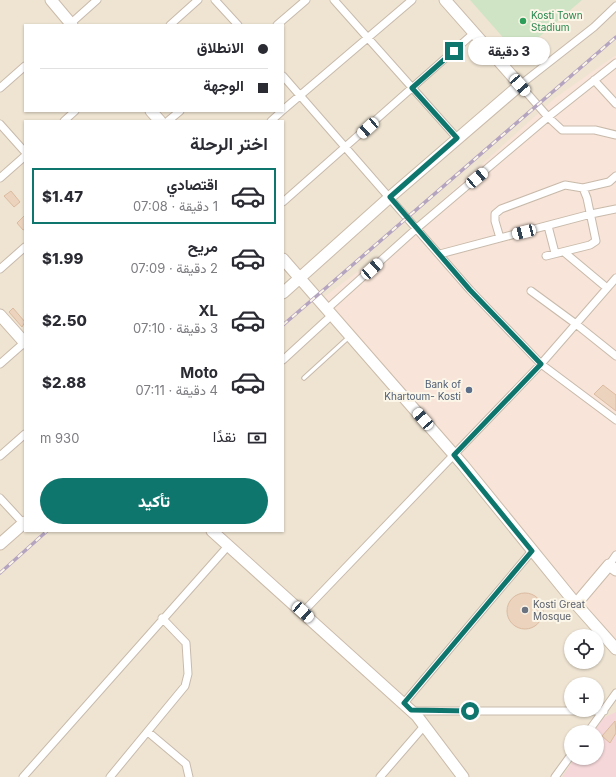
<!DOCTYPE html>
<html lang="ar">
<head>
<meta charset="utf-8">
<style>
	:root { --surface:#fff; --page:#f2f2f3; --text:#2b2b33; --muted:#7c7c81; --line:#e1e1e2; --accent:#0f766e }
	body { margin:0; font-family:Inter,Vazirmatn,sans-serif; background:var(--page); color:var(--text); direction:rtl; height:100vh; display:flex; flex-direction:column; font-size:15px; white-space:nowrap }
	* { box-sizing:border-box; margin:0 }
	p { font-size:13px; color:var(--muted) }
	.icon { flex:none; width:22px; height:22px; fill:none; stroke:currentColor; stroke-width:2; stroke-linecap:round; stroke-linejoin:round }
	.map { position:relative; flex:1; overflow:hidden; direction:ltr }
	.drawer { position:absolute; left:24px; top:120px; width:260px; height:412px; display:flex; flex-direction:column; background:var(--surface); border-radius:0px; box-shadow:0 1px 3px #0004; direction:rtl }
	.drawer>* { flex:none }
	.banner { position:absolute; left:24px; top:24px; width:260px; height:88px; border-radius:0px; box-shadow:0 1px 3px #0004; direction:rtl; display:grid; align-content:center; height:88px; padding:0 16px; background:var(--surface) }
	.controls { position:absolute; left:564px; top:629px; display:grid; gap:8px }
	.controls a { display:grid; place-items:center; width:40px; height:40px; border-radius:50%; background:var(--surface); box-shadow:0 1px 3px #0004; font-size:20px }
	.end { position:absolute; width:18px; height:18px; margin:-9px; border:5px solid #0f766e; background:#fff; box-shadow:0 0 0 2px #fff }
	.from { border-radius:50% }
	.bubble { position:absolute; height:28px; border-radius:14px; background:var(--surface); box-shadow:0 1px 3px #0004; font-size:13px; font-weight:800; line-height:28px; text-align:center; direction:rtl }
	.car { position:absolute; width:12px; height:24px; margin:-12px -6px; border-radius:5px; box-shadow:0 0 3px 1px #0007; background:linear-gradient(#fff 24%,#345 0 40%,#fff 0 76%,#345 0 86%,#fff 0) }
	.banner b { display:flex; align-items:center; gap:14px; height:38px; font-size:15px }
	.banner b+b { border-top:1px solid var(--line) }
	.banner i { width:10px; height:10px; background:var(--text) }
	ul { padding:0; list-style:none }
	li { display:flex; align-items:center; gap:12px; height:56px; margin:0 8px 6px; padding:0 8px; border:2px solid transparent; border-radius:0px }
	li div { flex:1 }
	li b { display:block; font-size:15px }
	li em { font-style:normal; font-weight:800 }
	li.current { border-color:var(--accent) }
	li>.icon { width:36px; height:36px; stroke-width:1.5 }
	h2 { padding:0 16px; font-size:18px; line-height:48px }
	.pay { display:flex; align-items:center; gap:10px; height:44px; padding:0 16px; font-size:15px }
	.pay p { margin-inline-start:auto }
	.cta { display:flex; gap:8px; margin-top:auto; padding:8px 16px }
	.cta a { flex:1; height:46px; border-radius:24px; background:var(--accent); color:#fff; font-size:16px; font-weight:800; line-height:46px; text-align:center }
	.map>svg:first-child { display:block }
</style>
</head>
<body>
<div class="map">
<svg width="616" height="777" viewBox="0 0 616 777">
	<rect width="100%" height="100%" fill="#f9f2e3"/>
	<!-- residential -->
	<path fill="#efe4d2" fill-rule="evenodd" d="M0 0H616V777H0ZM25 25H283V111H25ZM25 121H283V531H25ZM571 636H597V662H571ZM571 684H597V710H571ZM571 732H597V758H571Z"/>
	<!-- commercial -->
	<path fill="#f8e4d8" d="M616 55V644L451 443 324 297 392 246 555 98Z"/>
	<!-- medical -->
	<path fill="#f5d7d9" d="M616 712V777H562L575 758H597V732H593L603 718Z"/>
	<!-- green -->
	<path fill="#cfe4c4" d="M470 0H582L525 49 507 42Z"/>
	<!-- building -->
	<path fill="#ebd3be" stroke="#dbbba0" d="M11 191 20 202 14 207 4 196Z
		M25 215V229L23 230 17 223Z
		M13 308 25 322 22 327 9 312Z
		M603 385 616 395V411L594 394Z
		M507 611a18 18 0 1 1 36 0a18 18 0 1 1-36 0Z
		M615 721 616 733 610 743 602 736Z"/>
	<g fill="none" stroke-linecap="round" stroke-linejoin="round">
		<!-- lane casing -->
		<g stroke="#c8baab" stroke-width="5.5">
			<path id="lane" d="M304 378 349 337"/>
		</g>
		<!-- street casing -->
		<g stroke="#c8baab" stroke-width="9">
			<path id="street" d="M215 0 238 25
				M334 0 457 138
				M616 6 594 27 520 85 548 117 562 130H595L616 135
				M69 25 97 0
				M170 25 198 0
				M277 25 306 0
				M283 76 470 290 541 364 616 420
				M594 80 616 104
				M0 88 25 66
				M283 110 412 0
				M64 121 75 111
				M168 121 180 111
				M271 121 282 111
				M0 124 25 152
				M0 178 25 156
				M583 188 609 182 616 176
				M283 202 475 32
				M548 226 555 253
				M500 238 495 221V214L501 209 565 185 583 188 587 198 596 241 590 245 546 256
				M564 252 607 288
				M440 254 591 214 616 209
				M0 269 25 247
				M531 291 576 324 616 356
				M327 309 417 228 548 117 616 63
				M283 360 332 315
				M0 364 25 342
				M0 456 25 434
				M0 498 23 523
				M609 565 616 555
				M303 612 541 364 616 278
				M404 703 532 551
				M411 711H604
				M148 732 186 764 189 777
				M588 732 616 693
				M23 777 228 546
				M110 777 185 686 188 674 186 643 162 618
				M380 777 425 725
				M555 777 571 755"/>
		</g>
		<!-- secondary casing -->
		<g stroke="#cbbbaa" stroke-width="13">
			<path id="secondary" d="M51 0 72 25
				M151 111 160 121
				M283 259 463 465 576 604 616 649
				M283 293 390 197 520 85 445 0
				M0 315 25 343
				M212 531 417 716 463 777
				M0 544 25 522
				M576 604 609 565 616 570"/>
		</g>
		<!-- lane -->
		<use href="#lane" stroke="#fff" stroke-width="3.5"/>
		<!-- street -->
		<use href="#street" stroke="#fff" stroke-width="7"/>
		<!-- secondary -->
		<use href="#secondary" stroke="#fff" stroke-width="11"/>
		<!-- rail casing -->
		<g stroke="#b5a4c0" stroke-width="3.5">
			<path id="rail" d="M283 325 616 37
				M0 573 47 531"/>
		</g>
		<!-- rail -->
		<use href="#rail" stroke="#fcf6e8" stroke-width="2" stroke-dasharray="6" stroke-linecap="butt"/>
	</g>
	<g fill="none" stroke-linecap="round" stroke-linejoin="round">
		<!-- route -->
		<path stroke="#0f766e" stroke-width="5" d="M454 51 412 88 457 138 390 197 470 290 541 364 454 455 532 551 404 703 411 710 470 711"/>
	</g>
	<!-- markers -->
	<circle fill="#2e9e5b" stroke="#fcf6e8" stroke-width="1.5" cx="523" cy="21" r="4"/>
	<circle fill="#5c6f8a" stroke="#fcf6e8" stroke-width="1.5" cx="469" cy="390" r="4"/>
	<circle fill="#6b7280" stroke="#fcf6e8" stroke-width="1.5" cx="525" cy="610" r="4"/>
	<g text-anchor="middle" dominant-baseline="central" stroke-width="4" stroke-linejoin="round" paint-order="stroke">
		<!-- leisure labels -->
		<g font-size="10" fill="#27864d" stroke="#fcf6e8" text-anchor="start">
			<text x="531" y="15">Kosti Town<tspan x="531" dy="12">Stadium</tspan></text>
		</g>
		<!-- service labels -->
		<g font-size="10" fill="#4e5e75" stroke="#fcf6e8" text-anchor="end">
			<text x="461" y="384">Bank of<tspan x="461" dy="12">Khartoum- Kosti</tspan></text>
		</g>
		<!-- worship labels -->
		<g font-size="10" fill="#5b616d" stroke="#fcf6e8" text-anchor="start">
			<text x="533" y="604">Kosti Great<tspan x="533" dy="12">Mosque</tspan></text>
		</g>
	</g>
</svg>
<div class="controls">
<a><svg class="icon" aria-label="locate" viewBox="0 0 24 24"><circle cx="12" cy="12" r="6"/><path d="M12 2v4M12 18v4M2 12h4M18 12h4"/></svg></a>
<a>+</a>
<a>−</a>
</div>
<i class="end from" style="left:470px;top:711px"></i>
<i class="end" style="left:454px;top:51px"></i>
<div class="bubble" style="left:468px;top:37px;width:82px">3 دقيقة</div>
<i class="car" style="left:520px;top:85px;rotate:139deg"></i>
<i class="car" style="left:368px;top:128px;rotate:228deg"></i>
<i class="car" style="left:477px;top:178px;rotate:50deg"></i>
<i class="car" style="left:524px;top:232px;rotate:256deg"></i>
<i class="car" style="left:372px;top:269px;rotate:48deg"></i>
<i class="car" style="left:423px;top:419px;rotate:319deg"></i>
<i class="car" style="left:303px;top:612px;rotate:132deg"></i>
<div class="banner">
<b><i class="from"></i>الانطلاق</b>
<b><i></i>الوجهة</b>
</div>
<section class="drawer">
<h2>اختر الرحلة</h2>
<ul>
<li class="current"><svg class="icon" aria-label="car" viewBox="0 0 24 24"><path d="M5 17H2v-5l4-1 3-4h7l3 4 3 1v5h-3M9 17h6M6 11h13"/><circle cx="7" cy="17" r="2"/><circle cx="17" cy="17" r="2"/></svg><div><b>اقتصادي</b><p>1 دقيقة · 07:08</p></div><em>$1.47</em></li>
<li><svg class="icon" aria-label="car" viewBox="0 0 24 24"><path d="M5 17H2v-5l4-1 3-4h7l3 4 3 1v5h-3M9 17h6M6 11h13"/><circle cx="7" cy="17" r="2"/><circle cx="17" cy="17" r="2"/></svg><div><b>مريح</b><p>2 دقيقة · 07:09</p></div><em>$1.99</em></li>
<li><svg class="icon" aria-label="car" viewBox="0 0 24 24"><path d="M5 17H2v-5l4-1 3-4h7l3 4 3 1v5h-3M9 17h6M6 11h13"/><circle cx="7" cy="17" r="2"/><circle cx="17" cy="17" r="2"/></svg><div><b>XL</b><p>3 دقيقة · 07:10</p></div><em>$2.50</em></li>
<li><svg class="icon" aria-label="car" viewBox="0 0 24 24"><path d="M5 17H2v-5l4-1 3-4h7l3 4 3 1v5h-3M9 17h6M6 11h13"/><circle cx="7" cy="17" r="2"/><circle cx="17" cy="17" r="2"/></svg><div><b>Moto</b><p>4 دقيقة · 07:11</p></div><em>$2.88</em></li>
</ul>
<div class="pay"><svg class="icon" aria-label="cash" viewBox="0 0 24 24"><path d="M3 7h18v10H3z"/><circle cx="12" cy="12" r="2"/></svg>نقدًا<p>930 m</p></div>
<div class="cta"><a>تأكيد</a></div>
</section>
</div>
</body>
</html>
